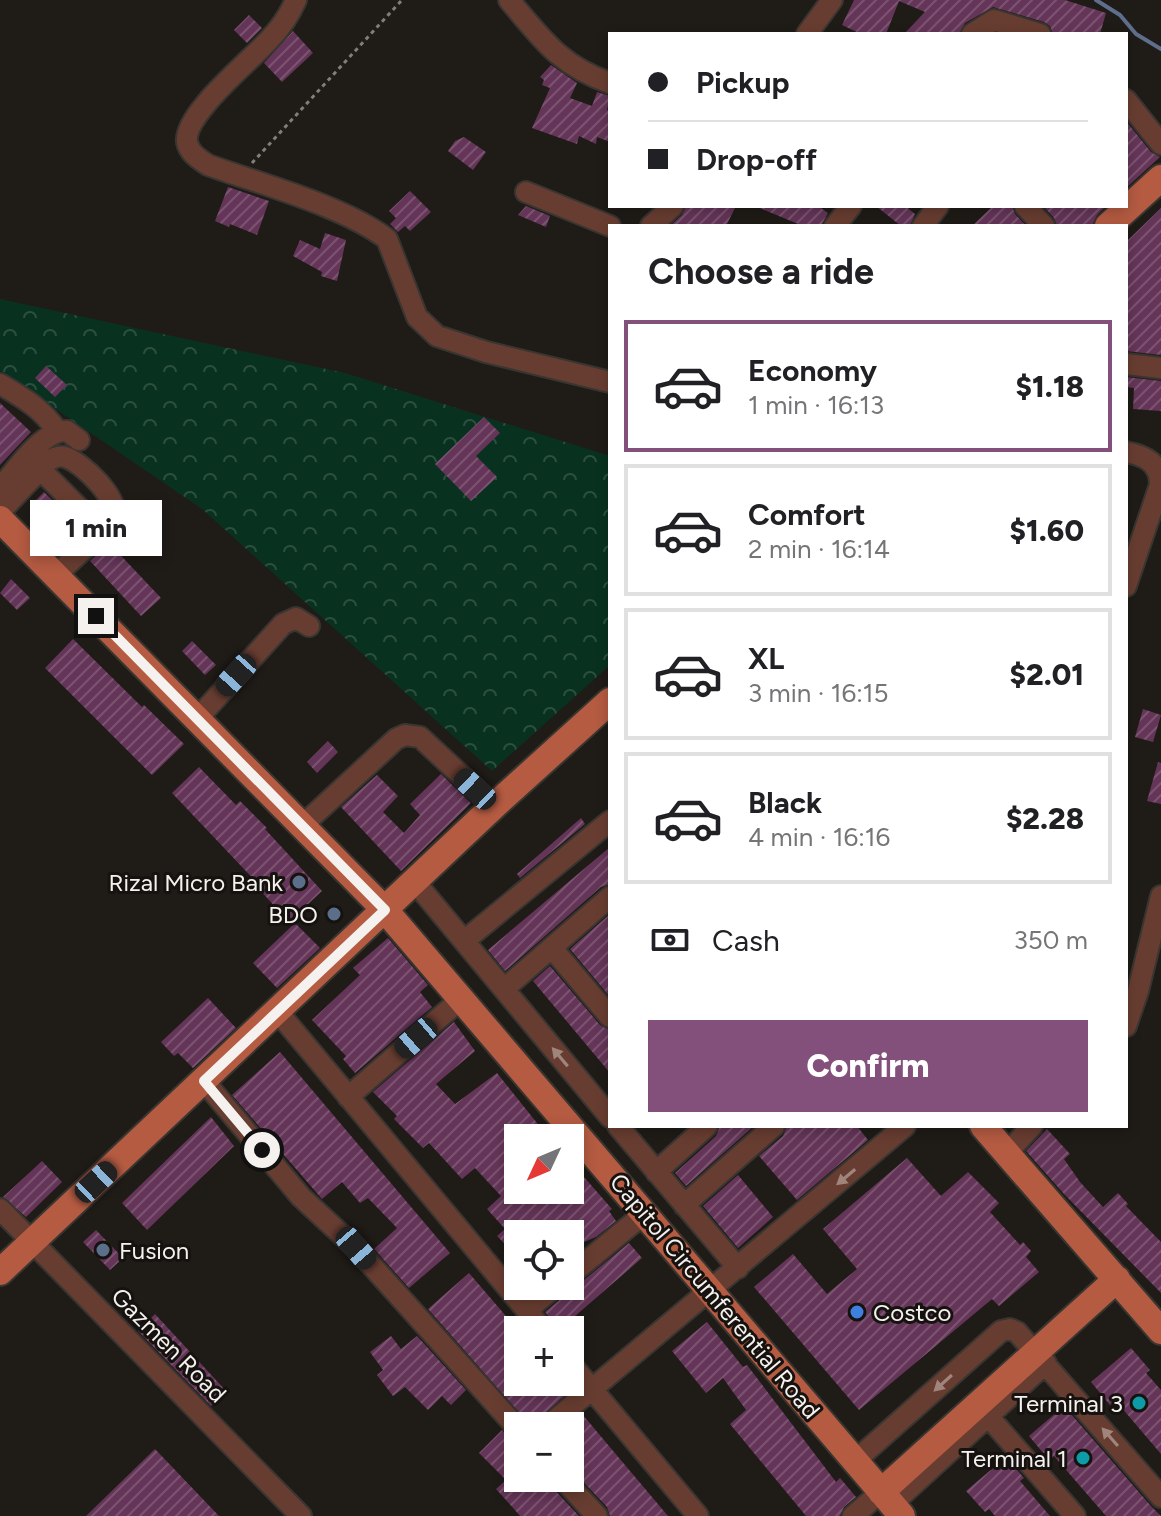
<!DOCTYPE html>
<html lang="en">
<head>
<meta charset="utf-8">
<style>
	:root { --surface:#fff; --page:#f2f2f2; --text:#202124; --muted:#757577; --line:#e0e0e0; --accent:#834f7b }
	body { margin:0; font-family:Figtree,sans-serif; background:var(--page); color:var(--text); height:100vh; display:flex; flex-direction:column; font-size:30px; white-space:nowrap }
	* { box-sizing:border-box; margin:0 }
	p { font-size:26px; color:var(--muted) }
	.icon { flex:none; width:44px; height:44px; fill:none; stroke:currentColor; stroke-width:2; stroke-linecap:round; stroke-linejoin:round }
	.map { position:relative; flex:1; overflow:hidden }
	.details { position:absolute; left:608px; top:224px; width:520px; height:904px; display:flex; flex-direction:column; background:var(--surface); border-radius:0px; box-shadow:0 4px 12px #0003 }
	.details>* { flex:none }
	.guide { position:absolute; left:608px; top:32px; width:520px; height:176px; border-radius:0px; box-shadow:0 4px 12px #0003; display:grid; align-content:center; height:176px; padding:0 40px; background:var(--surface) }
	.needle { width:52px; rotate:226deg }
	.controls { position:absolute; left:504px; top:1124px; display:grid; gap:16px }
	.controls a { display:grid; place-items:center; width:80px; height:80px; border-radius:0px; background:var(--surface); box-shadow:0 4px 12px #0003; font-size:40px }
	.end { position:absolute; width:36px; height:36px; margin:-18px; border:10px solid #f4f1ef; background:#111; box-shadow:0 0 0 4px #111 }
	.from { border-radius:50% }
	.bubble { position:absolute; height:56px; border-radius:0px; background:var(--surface); box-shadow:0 4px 12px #0003; font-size:26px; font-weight:800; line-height:56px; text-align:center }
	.car { position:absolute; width:24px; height:48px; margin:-24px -12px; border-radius:10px; box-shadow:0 0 6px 2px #0007; background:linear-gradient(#222 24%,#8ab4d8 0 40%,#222 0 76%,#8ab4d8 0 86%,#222 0) }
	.guide b { display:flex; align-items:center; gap:28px; height:76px; font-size:30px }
	.guide b+b { border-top:2px solid var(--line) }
	.guide i { width:20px; height:20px; background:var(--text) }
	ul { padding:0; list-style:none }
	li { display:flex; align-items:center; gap:24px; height:132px; margin:0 16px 12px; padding:0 24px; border:4px solid var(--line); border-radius:0px }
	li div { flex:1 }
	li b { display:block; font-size:30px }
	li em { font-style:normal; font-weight:800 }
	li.current { border-color:var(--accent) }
	li>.icon { width:72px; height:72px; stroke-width:1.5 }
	h2 { padding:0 40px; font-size:36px; line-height:96px }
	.pay { display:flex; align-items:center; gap:20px; height:88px; padding:0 40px; font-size:30px }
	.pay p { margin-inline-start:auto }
	.primary-button { display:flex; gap:16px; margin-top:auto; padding:16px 40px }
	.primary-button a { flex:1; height:92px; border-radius:0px; background:var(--accent); color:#fff; font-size:32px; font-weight:800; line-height:92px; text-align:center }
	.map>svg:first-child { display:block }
</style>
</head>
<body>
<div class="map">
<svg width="1161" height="1516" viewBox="0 0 1161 1516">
	<defs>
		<pattern id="forest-crowns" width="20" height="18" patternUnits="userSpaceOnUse" patternTransform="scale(2)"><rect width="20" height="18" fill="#09311f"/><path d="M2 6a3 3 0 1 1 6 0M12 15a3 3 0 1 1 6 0" fill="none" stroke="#2d4f40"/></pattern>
		<pattern id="building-hatch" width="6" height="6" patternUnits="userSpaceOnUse" patternTransform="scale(2)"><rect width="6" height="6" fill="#643558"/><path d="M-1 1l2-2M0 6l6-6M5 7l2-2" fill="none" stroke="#7b5370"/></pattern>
	</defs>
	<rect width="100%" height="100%" fill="#1f1b17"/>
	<!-- forest -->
	<path fill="url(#forest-crowns)" d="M0 299 345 373 610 456V665L492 771 202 509 0 371Z"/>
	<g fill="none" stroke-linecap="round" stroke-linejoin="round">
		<!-- stream -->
		<path stroke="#5e6e8c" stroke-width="4" d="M1096 0 1120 15 1136 34 1161 49"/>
	</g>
	<!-- building -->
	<path fill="url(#building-hatch)" d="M854 0H1065L1106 13 1100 34H1053L1050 26 1044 22 993 7 965 23 959 34H904L925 12 899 1 886 34H861L842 25Z
		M249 15 262 28 247 43 234 30Z
		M293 31 313 53 282 82 264 63Z
		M551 65 577 83 570 98 592 106 597 92 610 96 607 110 610 111V142L597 137 596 144 579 136 577 144 532 128 550 88 542 85 544 80 540 77Z
		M1126 121 1151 152 1160 157 1126 188Z
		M464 137 486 152 473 170 448 151 455 141Z
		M228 187 269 201 257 235 230 224 229 227 215 221Z
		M410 191 431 212 410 231 405 226 398 232 390 224 396 218 389 211Z
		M526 206 550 216 546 227 518 215Z
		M686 206H736L726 226H670L682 215Z
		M755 206H818L828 213 821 226H803Z
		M876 206H905L915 214 910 226H901Z
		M993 206H1012L1015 214 1026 226H972Z
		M1043 206H1106L1097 215 1092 226H1057L1054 218Z
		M1161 208V355L1126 351V242Z
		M325 233 346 240 337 281 321 276 322 272 293 256 300 240 320 249Z
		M46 366 67 385 55 397 35 378Z
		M1126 377 1161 381V411L1133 409 1134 388 1126 387Z
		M0 403 31 432 0 465Z
		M484 417 500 433 476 456 497 477 471 501 435 464Z
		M44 492 74 522 61 535 31 505Z
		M109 543 161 598 141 616 90 561Z
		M11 579 30 598 17 610 0 593Z
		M73 639 142 707 144 705 184 744 152 775 45 668Z
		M192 641 216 665 205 675 182 651Z
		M1143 709 1161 715 1153 742 1135 737Z
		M328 741 338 752 317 773 307 762Z
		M1158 762 1161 763V804L1147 801Z
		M199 767 236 805 240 801 267 828 265 829 322 891 289 922 258 888 260 886 172 793Z
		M441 774 471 803 401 871 341 807 377 775 398 796 383 812 404 833 420 815 410 804Z
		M581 818 585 824 520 878 517 874Z
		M610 847V884L601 887 505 971 488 950Z
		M610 914V997L570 949Z
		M295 923 320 948 277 988 253 963Z
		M388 938 428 985 420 992 432 1007 355 1073 343 1059 346 1056 312 1020 360 975 353 968Z
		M550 966 600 1025 610 1030V1073L533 981Z
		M208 998 236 1028 193 1068 178 1053 174 1056 161 1042Z
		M454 1022 475 1051 436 1084 455 1104 497 1073 549 1138H518V1190H570V1161L612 1209 609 1211 616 1221 596 1237 584 1242 580 1236 575 1240 570 1234H518V1258L497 1236 505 1229 487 1209 501 1196 475 1168 462 1179 429 1143 423 1148 394 1119 397 1116 373 1092Z
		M280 1052 450 1253 409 1288 374 1249 397 1228 368 1198 360 1203 342 1182 322 1199 232 1095Z
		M211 1117 234 1146 147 1230 122 1203Z
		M720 1126H754L686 1186 675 1173 716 1136Z
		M787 1126H857L868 1140 797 1200 759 1156 783 1136Z
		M1047 1129 1070 1154 1064 1159 1080 1182 1103 1207 1118 1193 1128 1204 1126 1206 1161 1242V1293L1064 1194 1026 1151Z
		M907 1158 941 1196 968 1172 999 1203 990 1212 1020 1245 1023 1242 1031 1251 1026 1257 1039 1272 999 1306 992 1299 859 1410 754 1287 793 1254 827 1294 857 1269 823 1229Z
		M42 1161 62 1182 26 1217 3 1197Z
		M738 1175 773 1217 738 1248 703 1206Z
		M96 1230 123 1258 110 1270 83 1242Z
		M629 1243 642 1258 559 1330 545 1312Z
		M469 1273 518 1330V1382H565L572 1389 531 1426 428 1309Z
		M155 1314 227 1392 211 1406 138 1331Z
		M707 1322 743 1367 747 1365 836 1482 840 1478 856 1497 844 1507 840 1516H806L730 1424 746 1410 723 1378 706 1393 672 1351Z
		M391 1336 401 1349 417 1336 466 1390 451 1405 442 1396 428 1410 405 1387 393 1396 377 1375 383 1370 370 1352Z
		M1131 1348 1150 1370 1146 1373 1161 1390V1454L1115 1400 1110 1405 1091 1382Z
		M1064 1406 1151 1506 1161 1516H1106L1054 1456 1049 1460 1029 1436Z
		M583 1415 614 1452 668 1516H610L607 1507 570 1468V1427Z
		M502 1430 509 1438 518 1442V1478H549L552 1487 579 1516H520L514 1509 496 1489 506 1480 479 1453Z
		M155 1449 219 1516H86Z
		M1006 1457 1024 1478 1020 1481 1050 1516H995L989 1509 985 1512 966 1491Z"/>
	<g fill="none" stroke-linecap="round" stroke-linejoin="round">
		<!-- minor casing -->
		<g stroke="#393531" stroke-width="24">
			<path id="minor" d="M296 0C289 16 280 29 268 41 250 61 183 115 187 142 189 153 199 159 208 165 260 184 344 206 387 239L417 317 437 336 486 352 610 382
				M509 0C542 39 560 66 610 83
				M807 34 832 0
				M972 34 994 20 1040 34
				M1126 100 1161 144
				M526 192 610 226
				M1025 206 1044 226
				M651 226 673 206
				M835 226 851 206
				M923 226 938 206
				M1126 364 1161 368
				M0 384C22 397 43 409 57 431
				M1126 452C1146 456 1160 463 1160 485L1126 586
				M40 469 101 530
				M0 489C14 472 43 429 67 431L79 440
				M0 512 48 461C53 458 59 455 65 457 82 462 121 500 113 517 108 529 67 564 55 576
				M198 718 283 624 296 618 309 626
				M304 824 396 739 405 735 420 737 494 806
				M415 882 610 1117
				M464 941 610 821
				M552 948 610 1017
				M504 989 610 897
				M278 1012 543 1330
				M1126 1026 1138 991 1161 896
				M204 1081 301 1197 356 1248 518 1429
				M348 1097 461 999
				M618 1126 738 1268
				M1007 1153 1032 1126
				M656 1172 707 1126
				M684 1205 774 1126
				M0 1209 301 1516
				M570 1275 644 1214
				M527 1310 556 1286
				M570 1363 698 1516
				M981 1408 1075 1516
				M548 1426 905 1126
				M855 1461 1001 1331 1010 1329 1017 1332 1161 1497
				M562 1478 597 1516
				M892 1504 1046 1363
				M853 1516 881 1492"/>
		</g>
		<!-- major casing -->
		<g stroke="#393531" stroke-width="30">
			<path id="major" d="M1108 226 1161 178
				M0 519 385 910 902 1516
				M983 1126 1161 1331
				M0 1272 494 806 610 701
				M881 1492 1117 1279"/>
		</g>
		<!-- path -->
		<path stroke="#817e7b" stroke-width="3" stroke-dasharray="4 4" stroke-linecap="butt" d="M252 163 402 0"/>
		<!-- minor -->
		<use href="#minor" stroke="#683d31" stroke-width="20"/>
		<!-- major -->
		<use href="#major" stroke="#b45b42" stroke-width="26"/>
	</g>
	<!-- one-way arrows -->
	<defs><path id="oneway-solid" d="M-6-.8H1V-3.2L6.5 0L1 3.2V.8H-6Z" transform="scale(2)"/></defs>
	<g fill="#a0857d">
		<use href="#oneway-solid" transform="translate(560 1057) rotate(-130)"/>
		<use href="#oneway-solid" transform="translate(846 1177) rotate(140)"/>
		<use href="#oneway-solid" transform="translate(943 1383) rotate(138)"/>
		<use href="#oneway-solid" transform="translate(1110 1437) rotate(-131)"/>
	</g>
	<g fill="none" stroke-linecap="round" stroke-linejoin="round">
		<!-- route -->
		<path stroke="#f4f1ef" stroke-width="10" d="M96 616 385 910 204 1081 262 1150"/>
	</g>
	<!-- markers -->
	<g fill="#5c6f8a" stroke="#16120f" stroke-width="3">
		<circle cx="299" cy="882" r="8"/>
		<circle cx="334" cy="914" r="8"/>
		<circle cx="103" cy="1250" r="8"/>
	</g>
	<circle fill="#3f7fe0" stroke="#16120f" stroke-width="3" cx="857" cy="1312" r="8"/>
	<g fill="#0f9aa8" stroke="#16120f" stroke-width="3">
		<circle cx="1139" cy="1403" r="8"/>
		<circle cx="1083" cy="1458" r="8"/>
	</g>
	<g text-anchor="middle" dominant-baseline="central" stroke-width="6" stroke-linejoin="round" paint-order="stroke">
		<!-- poi labels -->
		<g font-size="24" fill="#f4f1ef" stroke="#16120f" text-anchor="end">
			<text x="283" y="882">Rizal Micro Bank</text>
			<text x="318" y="914">BDO</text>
			<text x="119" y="1250" text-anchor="start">Fusion</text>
			<text x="873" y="1312" text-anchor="start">Costco</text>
			<text x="1123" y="1403">Terminal 3</text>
			<text x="1067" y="1458">Terminal 1</text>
		</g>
		<!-- street labels -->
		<g font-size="24" fill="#f4f1ef" stroke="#16120f">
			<text transform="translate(715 1296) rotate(50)">Capitol Circumferential Road</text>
			<text transform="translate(169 1345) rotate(45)">Gazmen Road</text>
		</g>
	</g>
</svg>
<div class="controls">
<a><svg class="needle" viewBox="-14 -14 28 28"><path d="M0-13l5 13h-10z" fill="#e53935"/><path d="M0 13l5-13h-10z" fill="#757577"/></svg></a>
<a><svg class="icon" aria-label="locate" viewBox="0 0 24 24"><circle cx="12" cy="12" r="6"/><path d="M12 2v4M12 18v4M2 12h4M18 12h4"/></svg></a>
<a>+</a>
<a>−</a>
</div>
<i class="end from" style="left:262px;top:1150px"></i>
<i class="end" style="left:96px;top:616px"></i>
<div class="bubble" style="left:30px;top:500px;width:132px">1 min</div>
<i class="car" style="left:236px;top:675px;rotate:222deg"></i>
<i class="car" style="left:475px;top:789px;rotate:313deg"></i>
<i class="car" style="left:416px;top:1038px;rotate:229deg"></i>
<i class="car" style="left:96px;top:1182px;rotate:47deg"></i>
<i class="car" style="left:356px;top:1248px;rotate:139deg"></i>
<div class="guide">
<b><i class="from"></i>Pickup</b>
<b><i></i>Drop-off</b>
</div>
<section class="details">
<h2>Choose a ride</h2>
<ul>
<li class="current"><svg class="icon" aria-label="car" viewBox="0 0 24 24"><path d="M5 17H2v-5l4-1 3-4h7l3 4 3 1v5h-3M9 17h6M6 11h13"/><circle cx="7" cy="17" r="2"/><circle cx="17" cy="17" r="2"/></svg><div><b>Economy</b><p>1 min · 16:13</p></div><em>$1.18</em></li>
<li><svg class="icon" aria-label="car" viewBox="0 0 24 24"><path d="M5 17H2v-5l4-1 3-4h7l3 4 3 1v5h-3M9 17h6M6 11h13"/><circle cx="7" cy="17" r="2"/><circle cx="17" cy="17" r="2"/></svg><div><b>Comfort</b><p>2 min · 16:14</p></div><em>$1.60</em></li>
<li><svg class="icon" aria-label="car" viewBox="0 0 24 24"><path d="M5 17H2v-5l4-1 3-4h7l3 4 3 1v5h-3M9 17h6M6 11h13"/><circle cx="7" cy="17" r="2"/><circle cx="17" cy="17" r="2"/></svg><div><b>XL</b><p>3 min · 16:15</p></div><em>$2.01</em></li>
<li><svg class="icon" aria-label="car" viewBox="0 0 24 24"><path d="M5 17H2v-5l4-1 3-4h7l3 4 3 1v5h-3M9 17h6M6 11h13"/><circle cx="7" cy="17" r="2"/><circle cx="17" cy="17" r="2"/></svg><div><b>Black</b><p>4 min · 16:16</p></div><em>$2.28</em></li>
</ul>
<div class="pay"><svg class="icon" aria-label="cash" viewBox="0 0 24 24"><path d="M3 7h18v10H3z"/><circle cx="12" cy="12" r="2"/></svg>Cash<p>350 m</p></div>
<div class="primary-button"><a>Confirm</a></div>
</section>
</div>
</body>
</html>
